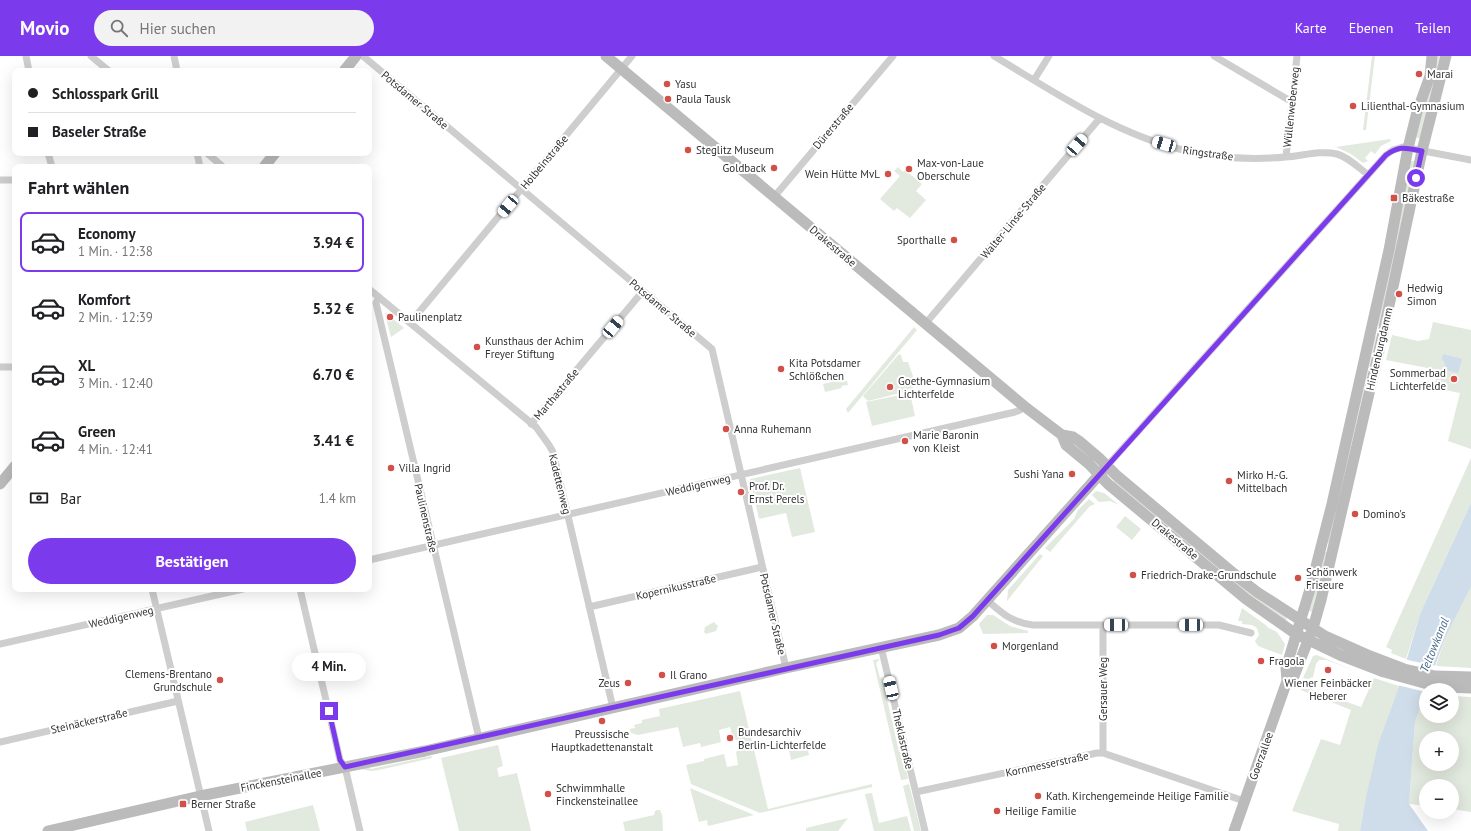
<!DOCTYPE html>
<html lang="de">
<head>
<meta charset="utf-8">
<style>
	:root { --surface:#fff; --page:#f2f2f2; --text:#202124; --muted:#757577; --line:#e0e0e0; --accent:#7c3aed }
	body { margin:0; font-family:"PT Sans",sans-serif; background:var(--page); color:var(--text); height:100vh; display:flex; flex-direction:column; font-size:15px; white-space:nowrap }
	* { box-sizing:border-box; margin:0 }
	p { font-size:13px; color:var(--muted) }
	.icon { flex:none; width:22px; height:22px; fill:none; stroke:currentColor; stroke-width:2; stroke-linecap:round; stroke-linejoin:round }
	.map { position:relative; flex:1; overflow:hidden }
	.panel { position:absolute; left:12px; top:108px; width:360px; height:428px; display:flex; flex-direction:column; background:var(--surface); border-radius:8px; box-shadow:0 4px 16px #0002 }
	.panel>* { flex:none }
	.guide { position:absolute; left:12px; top:12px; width:360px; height:88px; border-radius:8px; box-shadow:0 4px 16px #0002; display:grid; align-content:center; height:88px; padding:0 16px; background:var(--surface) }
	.tools { position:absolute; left:1419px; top:627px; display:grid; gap:8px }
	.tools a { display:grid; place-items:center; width:40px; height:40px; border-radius:50%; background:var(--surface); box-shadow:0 4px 16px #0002; font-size:20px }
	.end { position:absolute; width:18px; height:18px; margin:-9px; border:5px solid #7c3aed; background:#fff; box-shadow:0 0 0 2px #fff }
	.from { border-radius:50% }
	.bubble { position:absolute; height:28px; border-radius:14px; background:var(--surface); box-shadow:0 4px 16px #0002; font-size:13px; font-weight:700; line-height:28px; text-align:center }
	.car { position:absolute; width:12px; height:24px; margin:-12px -6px; border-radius:5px; box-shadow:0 0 3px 1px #0007; background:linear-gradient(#fff 24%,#345 0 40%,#fff 0 76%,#345 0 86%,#fff 0) }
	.guide b { display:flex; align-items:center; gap:14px; height:38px; font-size:15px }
	.guide b+b { border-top:1px solid var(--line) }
	.guide i { width:10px; height:10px; background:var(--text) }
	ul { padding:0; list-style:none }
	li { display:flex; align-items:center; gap:12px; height:60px; margin:0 8px 6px; padding:0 8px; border:2px solid transparent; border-radius:8px }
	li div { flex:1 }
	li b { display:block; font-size:15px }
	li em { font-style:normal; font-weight:700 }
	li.on { border-color:var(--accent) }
	li>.icon { width:36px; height:36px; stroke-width:1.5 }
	h2 { padding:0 16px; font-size:18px; line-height:48px }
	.pay { display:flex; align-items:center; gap:10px; height:44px; padding:0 16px; font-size:15px }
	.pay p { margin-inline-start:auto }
	.cta { display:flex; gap:8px; margin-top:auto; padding:8px 16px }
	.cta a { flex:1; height:46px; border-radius:24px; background:var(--accent); color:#fff; font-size:16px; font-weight:700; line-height:46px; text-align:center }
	header { display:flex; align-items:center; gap:24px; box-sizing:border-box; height:56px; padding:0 20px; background:var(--accent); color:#fff }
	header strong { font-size:19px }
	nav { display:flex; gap:22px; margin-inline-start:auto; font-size:14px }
	.search { width:280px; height:36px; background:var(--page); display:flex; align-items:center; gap:10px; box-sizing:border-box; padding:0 14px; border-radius:22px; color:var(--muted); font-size:15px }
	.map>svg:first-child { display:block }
</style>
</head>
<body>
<header>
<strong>Movio</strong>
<div class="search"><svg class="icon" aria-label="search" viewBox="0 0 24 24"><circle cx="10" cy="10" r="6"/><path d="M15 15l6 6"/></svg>Hier suchen</div>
<nav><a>Karte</a><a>Ebenen</a><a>Teilen</a></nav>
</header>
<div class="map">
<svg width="1471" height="775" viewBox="0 0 1471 775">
	<rect width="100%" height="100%" fill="#fff"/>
	<!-- green -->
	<path fill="#e2e9de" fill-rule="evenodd" d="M1372 0H1375L1366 74H1363Z
		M1436 0H1441L1420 82H1415Z
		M1390 83 1391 85 1381 90 1375 98 1371 95 1365 102 1368 105 1363 107 1351 98 1336 91Z
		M1410 105H1414L1380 270 1377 269Z
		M898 111 903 116 905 114 922 128 916 135 926 144 910 162 897 152 894 155 880 143 900 120 894 115Z
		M386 257 404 272 391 281 385 258Z
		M1433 266 1471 274V393L1448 385 1460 337 1434 332 1438 314 1386 304 1392 279 1418 285 1429 283Z
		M914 271 917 274 848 357 846 353Z
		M1374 280 1376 281 1329 487 1327 486Z
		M899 298 901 299 903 306H908L914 323 918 326C916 334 908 331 904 336L868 345 863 340Z
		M840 324 841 326 847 325 848 329 841 330 842 332 825 336 823 328Z
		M910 337 915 360 872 370 866 346Z
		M1471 402V447L1420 558 1406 603 1391 597 1392 594 1386 591Z
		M800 412 815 476 792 481 786 457 759 463 750 423Z
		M1115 424 1287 562 1285 566 1260 549 1113 426Z
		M1096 435 1104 437 1119 449 1110 445 1099 446 1092 439Z
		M1089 443 1095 448 1090 450 1050 496 1045 492 1074 463 1078 454Z
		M1125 460 1141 473 1132 484 1116 471Z
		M1324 496H1328L1313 557 1308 554Z
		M1040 498 1043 500 1007 545 1008 534Z
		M1471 531V612L1436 610 1445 582Z
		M1242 552 1267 570V571L1277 576 1285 588 1282 599 1258 590 1255 585 1259 579 1257 572 1252 569 1242 568V565H1238Z
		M987 559H993L1010 570 1028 575V577L983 578 979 568Z
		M714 566 718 570 716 575 706 578 704 576 705 571Z
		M1317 599 1360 617 1327 604H1319L1316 608 1313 621 1308 623 1303 622 1313 600Z
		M880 603 876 607 880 622 882 621 899 696H902L908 723 901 724 873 604Z
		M1374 622 1399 630C1382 677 1368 725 1360 775H1338L1339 768 1292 755 1321 683 1340 689 1351 654 1301 634 1302 630 1361 651Z
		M740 635 768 753 872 728V731L760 757 691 728 686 709 704 705V703L724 698 727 711 738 709 736 696 740 693V688L738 684 733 683 730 671 719 674 721 686 701 691 700 687 683 691 678 671 638 679 631 677 630 673 635 672 634 669 642 667V664L660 660 659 653Z
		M1425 636 1426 637V660H1452V640L1471 641V756L1452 753V730H1426V750L1409 748 1415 666ZM1426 682H1452V708H1426Z
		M498 689 503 710 497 712 499 721 517 717 531 775H459L441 702Z
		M807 690 809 699 791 704 789 694Z
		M431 700 432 702 379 714 371 715 361 713 367 711 371 713Z
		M909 728 921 775H914L903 730Z
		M690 732 754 759 708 770 707 764 699 766Z
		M872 737 879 767 907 760 911 775H874L865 738Z
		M313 749 320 775H247L245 766Z
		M657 754H660C664 761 662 768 663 775H625L623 766 654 759 655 755Z
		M848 762 838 775H806V772Z"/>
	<!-- water -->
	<path fill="#cfdce9" d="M1443 298 1462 303 1458 317 1447 314 1448 311H1446L1444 305 1442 304Z
		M1471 447V531L1445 582 1415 666 1409 748 1428 775H1360L1366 741 1378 689 1399 630 1420 558Z"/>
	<!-- pier -->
	<path fill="#fff" d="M1404 603 1421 607 1438 610 1428 634H1426V636L1397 629Z"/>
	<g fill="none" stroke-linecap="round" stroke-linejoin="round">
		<!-- street -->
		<path stroke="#cecece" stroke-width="7" d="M26 0 29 15
			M91 0 109 15
			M174 0 177 15
			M363 0 712 293 786 612
			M994 0C1054 36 1114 77 1183 94 1216 102 1252 104 1286 101 1302 100 1320 94 1337 98 1348 101 1358 111 1367 118
			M1214 0 1287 43 1292 44
			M1034 24 1049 0
			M48 97 52 111
			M197 97 200 111
			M207 97 223 111
			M1286 101 1297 0
			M0 124H15
			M774 141 893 0
			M369 233 536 371 549 389 553 396 613 652
			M379 241 376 247 385 285 479 682
			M410 267 632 0
			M926 267 1100 62
			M0 311H15
			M531 368 643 235
			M1107 410 1386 99 1393 94 1403 91 1471 104
			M369 504 1015 356 1020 354 1024 350
			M152 533 209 775
			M300 533 340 704 345 711 360 775
			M987 544C1003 558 1011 566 1033 569H1219L1251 577
			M589 551 762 511
			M0 588 243 533
			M881 591 925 775
			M0 686 178 645
			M1103 697V569
			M916 736 1097 697H1103L1244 745"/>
		<!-- secondary -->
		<path stroke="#bbb" stroke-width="11" d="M606 0 1024 350 1062 379 1073 381 1079 385 1099 402 1116 419 1239 522 1257 536 1325 580 1370 600 1404 613 1435 620 1471 621
			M344 15 356 0
			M264 111 275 97
			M1062 379 1066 389 1089 408 1108 428 1246 543 1296 578 1340 599 1384 616 1424 627 1446 631 1471 632
			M0 428 15 410
			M1287 625 1294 620 1296 615 1313 572 1321 544 1384 273 1422 95 1446 0
			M48 775 200 740 425 695 786 612 939 579 959 572 973 560 1107 410
			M1234 775 1287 625 1286 612 1311 530 1332 448 1389 194 1408 92 1417 56 1430 20 1432 0"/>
	</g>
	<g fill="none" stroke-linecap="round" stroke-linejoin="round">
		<!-- route -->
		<path stroke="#7c3aed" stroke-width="5" d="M329 655 340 704 345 711 939 579 959 572 973 560 1386 99C1400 89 1406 92 1422 95L1416 122"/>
	</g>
	<!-- markers -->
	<g fill="#d15149" stroke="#fff" stroke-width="1.5">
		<circle cx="1419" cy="18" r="4"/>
		<circle cx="667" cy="28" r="4"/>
		<circle cx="668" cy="43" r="4"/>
		<circle cx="1353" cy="50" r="4"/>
		<circle cx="688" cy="94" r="4"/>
		<circle cx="774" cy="112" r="4"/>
		<circle cx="909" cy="113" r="4"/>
		<circle cx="888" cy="118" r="4"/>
		<rect x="1390" y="138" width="8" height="8" rx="2"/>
		<circle cx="954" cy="184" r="4"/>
		<circle cx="1399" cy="238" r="4"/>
		<circle cx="390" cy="261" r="4"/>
		<circle cx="477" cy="291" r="4"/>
		<circle cx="781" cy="313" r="4"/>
		<circle cx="1454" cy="323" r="4"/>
		<circle cx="890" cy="331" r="4"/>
		<circle cx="726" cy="373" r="4"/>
		<circle cx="905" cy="385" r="4"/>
		<circle cx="391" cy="412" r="4"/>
		<circle cx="1072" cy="418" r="4"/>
		<circle cx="1229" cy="425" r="4"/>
		<circle cx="741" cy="436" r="4"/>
		<circle cx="1355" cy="458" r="4"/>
		<circle cx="1133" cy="519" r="4"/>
		<circle cx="1298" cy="522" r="4"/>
		<circle cx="994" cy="590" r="4"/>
		<circle cx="1261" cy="605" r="4"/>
		<circle cx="1328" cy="614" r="4"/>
		<circle cx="662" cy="619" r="4"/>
		<circle cx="220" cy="624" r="4"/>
		<circle cx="628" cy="627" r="4"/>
		<circle cx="602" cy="665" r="4"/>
		<circle cx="730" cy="682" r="4"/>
		<circle cx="548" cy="738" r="4"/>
		<circle cx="1038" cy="740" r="4"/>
		<rect x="179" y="744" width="8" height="8" rx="2"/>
		<circle cx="997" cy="755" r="4"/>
	</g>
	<g text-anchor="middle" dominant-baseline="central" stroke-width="4" stroke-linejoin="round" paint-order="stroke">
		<!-- poi labels -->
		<g font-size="11" fill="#313131" stroke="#fff" text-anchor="start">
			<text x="1427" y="18">Marai</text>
			<text x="675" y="28">Yasu</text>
			<text x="676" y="43">Paula Tausk</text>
			<text x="1361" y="50">Lilienthal-Gymnasium</text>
			<text x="696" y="94">Steglitz Museum</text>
			<text x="917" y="107">Max-von-Laue<tspan x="917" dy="13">Oberschule</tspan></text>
			<text x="766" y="112" text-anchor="end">Goldback</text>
			<text x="880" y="118" text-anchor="end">Wein Hütte MvL</text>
			<text x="1402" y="142">Bäkestraße</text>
			<text x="946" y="184" text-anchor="end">Sporthalle</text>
			<text x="1407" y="232">Hedwig<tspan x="1407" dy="13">Simon</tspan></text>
			<text x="398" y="261">Paulinenplatz</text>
			<text x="485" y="285">Kunsthaus der Achim<tspan x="485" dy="13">Freyer Stiftung</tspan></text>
			<text x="789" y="307">Kita Potsdamer<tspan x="789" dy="13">Schlößchen</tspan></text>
			<text x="1446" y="317" text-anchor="end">Sommerbad<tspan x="1446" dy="13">Lichterfelde</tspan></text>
			<text x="898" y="325">Goethe-Gymnasium<tspan x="898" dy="13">Lichterfelde</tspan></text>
			<text x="734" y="373">Anna Ruhemann</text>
			<text x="913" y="379">Marie Baronin<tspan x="913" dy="13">von Kleist</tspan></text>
			<text x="399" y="412">Villa Ingrid</text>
			<text x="1064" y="418" text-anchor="end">Sushi Yana</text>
			<text x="1237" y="419">Mirko H.-G.<tspan x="1237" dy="13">Mittelbach</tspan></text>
			<text x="749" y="430">Prof. Dr.<tspan x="749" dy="13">Ernst Perels</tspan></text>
			<text x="1363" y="458">Domino's</text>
			<text x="1306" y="516">Schönwerk<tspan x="1306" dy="13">Friseure</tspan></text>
			<text x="1141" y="519">Friedrich-Drake-Grundschule</text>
			<text x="1002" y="590">Morgenland</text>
			<text x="1269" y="605">Fragola</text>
			<text x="212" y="618" text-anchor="end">Clemens-Brentano<tspan x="212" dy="13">Grundschule</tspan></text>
			<text x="670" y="619">Il Grano</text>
			<text x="620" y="627" text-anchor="end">Zeus</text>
			<text x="1328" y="627" text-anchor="middle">Wiener Feinbäcker<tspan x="1328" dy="13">Heberer</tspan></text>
			<text x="738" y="676">Bundesarchiv<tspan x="738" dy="13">Berlin-Lichterfelde</tspan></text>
			<text x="602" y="678" text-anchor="middle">Preussische<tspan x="602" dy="13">Hauptkadettenanstalt</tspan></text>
			<text x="556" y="732">Schwimmhalle<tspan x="556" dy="13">Finckensteinallee</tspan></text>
			<text x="1046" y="740">Kath. Kirchengemeinde Heilige Familie</text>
			<text x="191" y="748">Berner Straße</text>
			<text x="1005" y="755">Heilige Familie</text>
		</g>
		<!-- street labels -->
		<g font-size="11" fill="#313131" stroke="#fff">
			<text transform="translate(415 44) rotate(40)">Potsdamer Straße</text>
			<text transform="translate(1291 51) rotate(-84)">Wüllenweberweg</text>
			<text transform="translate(833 70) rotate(-50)">Dürerstraße</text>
			<text transform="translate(1208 97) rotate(8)">Ringstraße</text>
			<text transform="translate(544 106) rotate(-50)">Holbeinstraße</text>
			<text transform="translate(1013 165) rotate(-50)">Walter-Linse-Straße</text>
			<text transform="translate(833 190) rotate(40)">Drakestraße</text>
			<text transform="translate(663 252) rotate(40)">Potsdamer Straße</text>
			<text transform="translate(1379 293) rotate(-77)">Hindenburgdamm</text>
			<text transform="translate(556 338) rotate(-50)">Marthastraße</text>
			<text transform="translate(560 428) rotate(76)">Kadettenweg</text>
			<text transform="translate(698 429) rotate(-13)">Weddigenweg</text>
			<text transform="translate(426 462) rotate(77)">Paulinenstraße</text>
			<text transform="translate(1175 483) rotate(40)">Drakestraße</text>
			<text transform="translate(676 531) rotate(-13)">Kopernikusstraße</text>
			<text transform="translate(773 558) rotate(77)">Potsdamer Straße</text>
			<text transform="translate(121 561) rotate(-13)">Weddigenweg</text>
			<text transform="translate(1103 633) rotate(-90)">Gersauer Weg</text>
			<text transform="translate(89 665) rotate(-13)">Steinäckerstraße</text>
			<text transform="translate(903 683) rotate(77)">Theklastraße</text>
			<text transform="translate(1261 700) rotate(-70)">Goerzallee</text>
			<text transform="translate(1047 708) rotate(-12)">Kornmesserstraße</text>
			<text transform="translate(281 724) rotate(-11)">Finckensteinallee</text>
		</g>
		<!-- water labels -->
		<g font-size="12" font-style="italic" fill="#47688a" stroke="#fff">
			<text transform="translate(1434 589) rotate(-68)">Teltowkanal</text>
		</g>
	</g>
</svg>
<div class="tools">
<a><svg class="icon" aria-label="layers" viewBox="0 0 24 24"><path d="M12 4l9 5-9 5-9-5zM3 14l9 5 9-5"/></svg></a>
<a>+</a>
<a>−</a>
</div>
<i class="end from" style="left:1416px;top:122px"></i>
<i class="end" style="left:329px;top:655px"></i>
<div class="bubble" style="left:292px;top:597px;width:74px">4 Min.</div>
<i class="car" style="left:1164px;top:88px;rotate:286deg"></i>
<i class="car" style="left:1077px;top:89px;rotate:41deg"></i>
<i class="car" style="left:508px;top:150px;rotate:220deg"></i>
<i class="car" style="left:613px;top:271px;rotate:40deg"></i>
<i class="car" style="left:1116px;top:569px;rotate:270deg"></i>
<i class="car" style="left:1191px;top:569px;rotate:270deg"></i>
<i class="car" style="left:891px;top:632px;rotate:347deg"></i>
<div class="guide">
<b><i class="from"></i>Schlosspark Grill</b>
<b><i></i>Baseler Straße</b>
</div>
<section class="panel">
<h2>Fahrt wählen</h2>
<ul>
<li class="on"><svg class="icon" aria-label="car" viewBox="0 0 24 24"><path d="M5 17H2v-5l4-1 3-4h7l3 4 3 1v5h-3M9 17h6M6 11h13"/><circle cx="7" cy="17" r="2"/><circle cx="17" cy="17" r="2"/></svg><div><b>Economy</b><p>1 Min. · 12:38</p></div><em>3.94 €</em></li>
<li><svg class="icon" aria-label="car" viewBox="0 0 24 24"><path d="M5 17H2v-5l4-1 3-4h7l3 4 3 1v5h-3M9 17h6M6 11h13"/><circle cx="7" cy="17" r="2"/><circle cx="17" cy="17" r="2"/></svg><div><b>Komfort</b><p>2 Min. · 12:39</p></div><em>5.32 €</em></li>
<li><svg class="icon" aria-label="car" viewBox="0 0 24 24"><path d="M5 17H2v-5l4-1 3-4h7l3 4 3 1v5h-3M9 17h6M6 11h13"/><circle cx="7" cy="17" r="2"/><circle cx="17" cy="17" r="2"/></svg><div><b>XL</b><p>3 Min. · 12:40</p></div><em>6.70 €</em></li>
<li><svg class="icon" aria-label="car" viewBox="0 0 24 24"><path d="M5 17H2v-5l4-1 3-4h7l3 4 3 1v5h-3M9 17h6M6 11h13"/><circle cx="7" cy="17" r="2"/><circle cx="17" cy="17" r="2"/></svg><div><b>Green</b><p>4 Min. · 12:41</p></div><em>3.41 €</em></li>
</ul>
<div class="pay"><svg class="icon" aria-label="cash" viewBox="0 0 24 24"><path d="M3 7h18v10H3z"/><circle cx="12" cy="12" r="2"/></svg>Bar<p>1.4 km</p></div>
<div class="cta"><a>Bestätigen</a></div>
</section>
</div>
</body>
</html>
